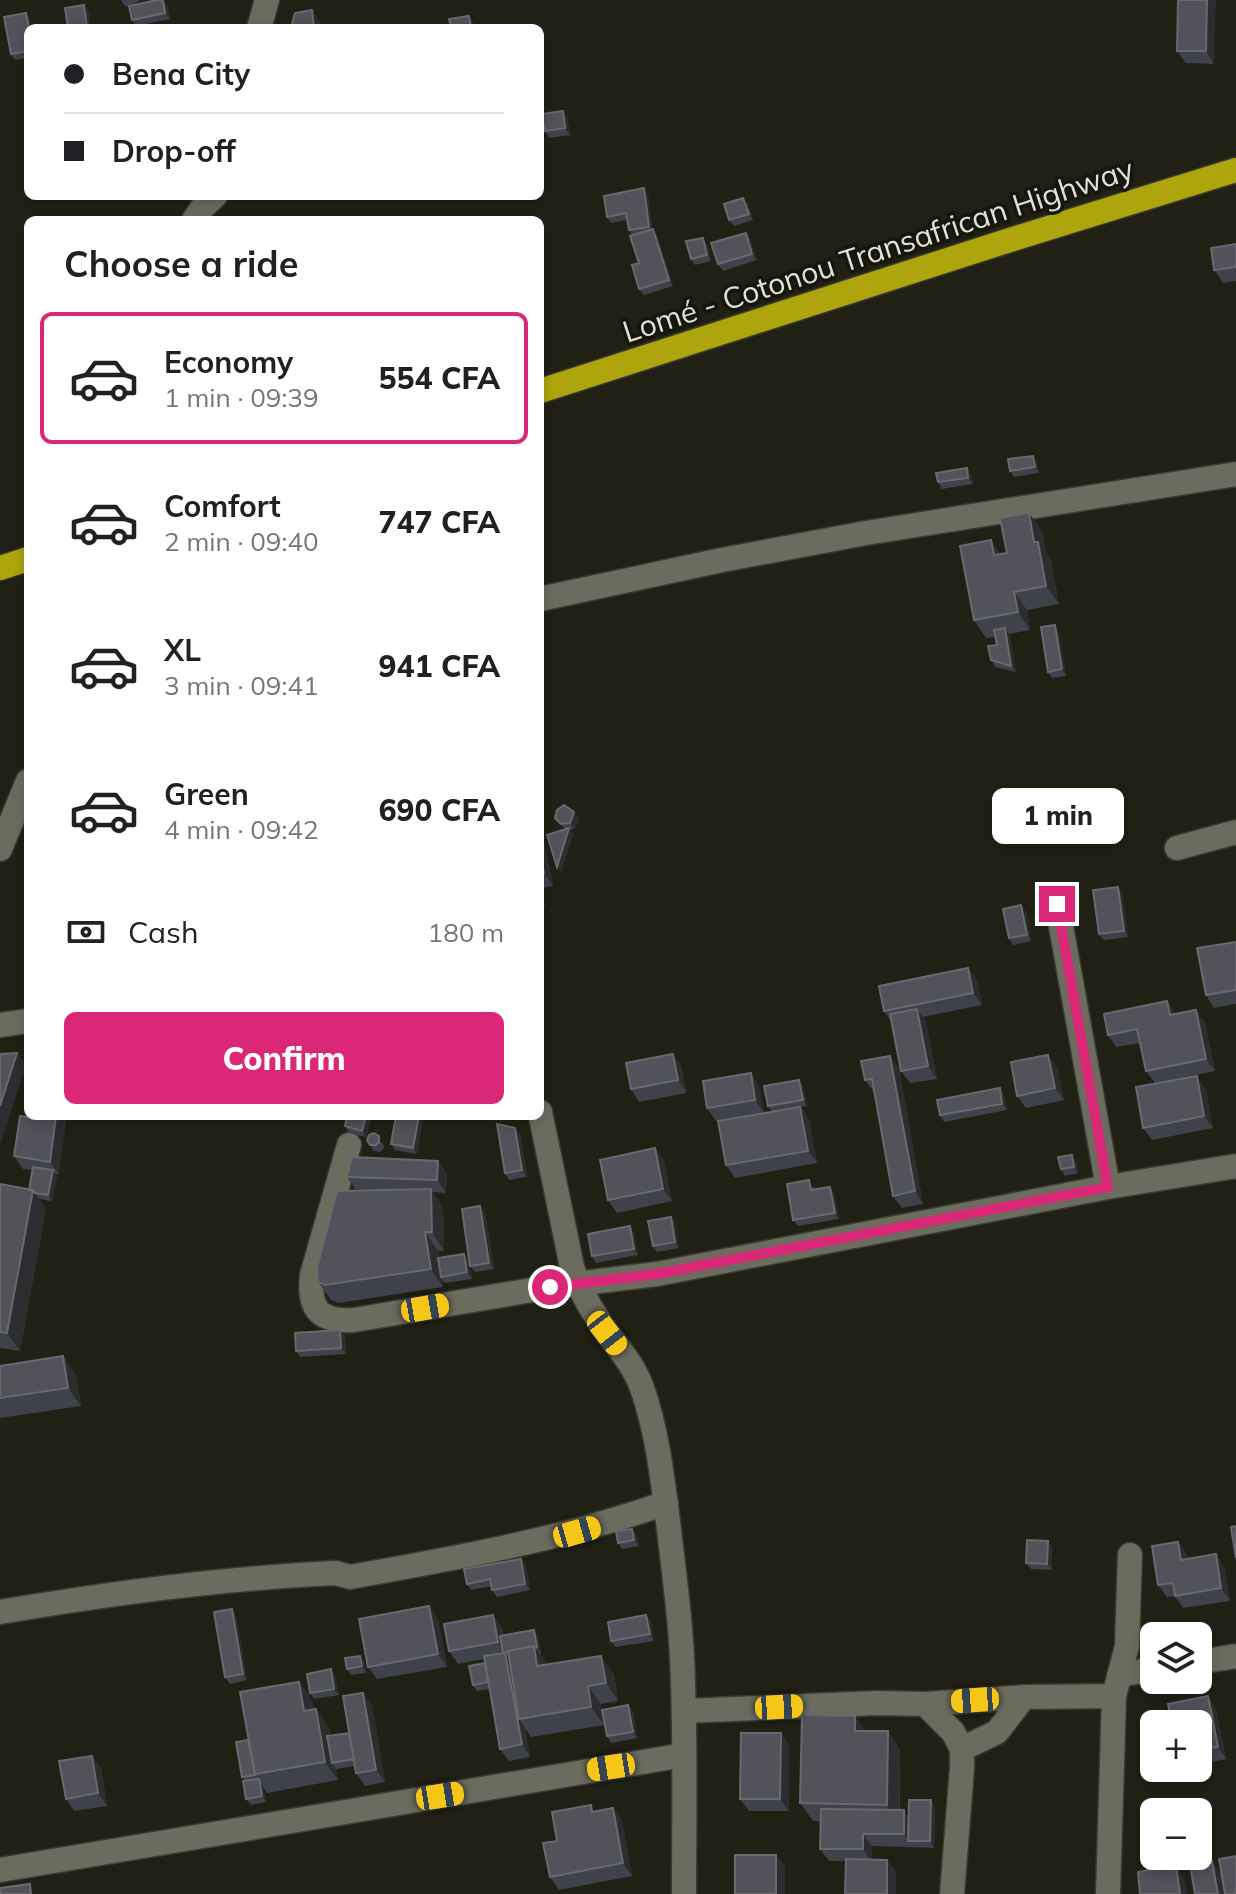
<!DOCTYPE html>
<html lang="en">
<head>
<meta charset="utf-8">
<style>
	:root { --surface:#fff; --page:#f6f6f6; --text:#202124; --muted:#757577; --line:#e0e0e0; --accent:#db2777 }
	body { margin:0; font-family:Mulish,sans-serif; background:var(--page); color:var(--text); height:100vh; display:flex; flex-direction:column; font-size:30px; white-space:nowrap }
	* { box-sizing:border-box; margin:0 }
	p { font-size:26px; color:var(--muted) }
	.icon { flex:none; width:44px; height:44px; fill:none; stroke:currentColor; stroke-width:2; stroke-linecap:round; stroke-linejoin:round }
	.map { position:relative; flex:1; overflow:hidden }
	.drawer { position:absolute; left:24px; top:216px; width:520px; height:904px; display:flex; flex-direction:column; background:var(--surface); border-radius:12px; box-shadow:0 4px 12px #0003 }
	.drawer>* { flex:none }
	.hud { position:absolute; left:24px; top:24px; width:520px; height:176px; border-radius:12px; box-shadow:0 4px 12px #0003; display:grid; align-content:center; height:176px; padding:0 40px; background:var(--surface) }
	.tools { position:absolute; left:1140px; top:1622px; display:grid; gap:16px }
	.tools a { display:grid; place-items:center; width:72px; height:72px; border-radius:12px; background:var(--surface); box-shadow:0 4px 12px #0003; font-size:40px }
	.end { position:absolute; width:36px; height:36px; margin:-18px; border:10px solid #db2777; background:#fff; box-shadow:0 0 0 4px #fff }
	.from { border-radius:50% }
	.bubble { position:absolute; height:56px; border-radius:12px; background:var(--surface); box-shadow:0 4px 12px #0003; font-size:26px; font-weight:800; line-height:56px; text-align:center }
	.car { position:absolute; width:24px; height:48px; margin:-24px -12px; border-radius:10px; box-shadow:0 0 6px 2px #0007; background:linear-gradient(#f5c518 24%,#345 0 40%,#f5c518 0 76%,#345 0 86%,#f5c518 0) }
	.hud b { display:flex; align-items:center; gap:28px; height:76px; font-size:30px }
	.hud b+b { border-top:2px solid var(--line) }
	.hud i { width:20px; height:20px; background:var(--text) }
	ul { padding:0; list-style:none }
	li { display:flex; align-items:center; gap:24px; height:132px; margin:0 16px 12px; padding:0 24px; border:4px solid transparent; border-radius:12px }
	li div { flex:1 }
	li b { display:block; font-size:30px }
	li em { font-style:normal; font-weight:800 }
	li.active { border-color:var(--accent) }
	li>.icon { width:72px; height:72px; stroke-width:1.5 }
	h2 { padding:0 40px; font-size:36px; line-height:96px }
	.pay { display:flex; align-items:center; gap:20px; height:88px; padding:0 40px; font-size:30px }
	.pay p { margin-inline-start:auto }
	.button { display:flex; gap:16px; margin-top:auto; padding:16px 40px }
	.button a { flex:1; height:92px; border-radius:12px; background:var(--accent); color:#fff; font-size:32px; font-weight:800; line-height:92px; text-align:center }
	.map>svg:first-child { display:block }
</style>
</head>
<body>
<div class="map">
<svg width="1236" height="1894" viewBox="0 0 1236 1894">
	<rect width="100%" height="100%" fill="#202014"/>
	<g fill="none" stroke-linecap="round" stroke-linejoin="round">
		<!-- street casing -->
		<g stroke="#393931" stroke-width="27">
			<path id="street" d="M259 28 267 0
				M194 220 203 207 215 196
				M540 599 722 560 866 533 1236 474
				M1177 848 1236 832
				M0 849 28 781
				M1057 904 1108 1187
				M0 1025 28 1021
				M540 1112 572 1267C578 1284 586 1301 596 1316 611 1341 632 1360 642 1388 658 1433 663 1483 669 1530 674 1573 680 1615 682 1657 686 1736 684 1815 684 1894
				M349 1145 312 1275C308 1309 319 1322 354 1320L550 1287 657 1274 1108 1187 1236 1166
				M0 1612C112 1593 223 1578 336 1573L350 1577C457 1558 563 1539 666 1503
				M1198 1662 1236 1656
				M1119 1675 1154 1669
				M925 1704 953 1732 962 1749V1768L952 1894
				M684 1711 877 1703 925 1704 1024 1697 1114 1696
				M962 1749 997 1732 1024 1697
				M0 1870 684 1755
				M1108 1894 1114 1696 1127 1646 1130 1555"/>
		</g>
		<!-- highway casing -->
		<g stroke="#393931" stroke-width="27">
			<path id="highway" d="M540 391 1013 239 1236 170
				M0 568 28 559"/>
		</g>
		<!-- street -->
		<use href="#street" stroke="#6c6c5e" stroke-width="24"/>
		<!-- highway -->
		<use href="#highway" stroke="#aea50d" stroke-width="24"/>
	</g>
	<!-- wall -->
	<path fill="#3f414b" d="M121 0H141L126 7Z
		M1178 0 1214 64 1186 63 1177 51Z
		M167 5 170 19 136 26 132 20Z
		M26 13 30 19 28 28V58L15 60 11 54Z
		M563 111 567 117 570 135 549 138 545 131Z
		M648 195 652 229 657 235 673 286 644 295 639 289V263L632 235 629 230 627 220 611 223 607 217Z
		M743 198 748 204 753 220 734 226 729 220Z
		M746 233 750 239 757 260 723 271 718 264Z
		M707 244 711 261 695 265 691 259Z
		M1236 244V281L1223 283 1214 270Z
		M1033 456 1037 462 1039 473 1014 477 1010 471Z
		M967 468 971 474 973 484 942 489 938 482Z
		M1042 531 1046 553 1051 560 1059 604 1027 610 1030 630 1009 634 1016 672 995 667 991 660 997 645 996 637 986 638 974 620 1001 554 1007 553Z
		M1059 632 1066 676 1052 678 1048 672Z
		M574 812 579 818 575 829 570 830 573 834 561 873 565 829 555 818Z
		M540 821 553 886 541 888 545 908 540 909Z
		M1122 893 1128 937 1104 940 1099 934Z
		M1026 912 1031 941 1013 945 1009 938Z
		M1236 942V1004L1214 1008 1206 995Z
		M968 968 977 980 982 1005 923 1017 926 1022 937 1079 910 1083 901 1071 891 1021 884 1011Z
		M1167 1001 1176 1014 1205 1022 1215 1071 1155 1083 1146 1071 1140 1043 1116 1047 1108 1035Z
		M673 1054 681 1066 687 1093 639 1102 631 1089Z
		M1057 1067 1064 1100 1026 1108 1017 1096Z
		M899 1068 923 1204 902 1208 893 1196 874 1092 865 1080Z
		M751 1073 759 1086 764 1113 716 1121 707 1108Z
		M799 1080 803 1086 807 1106 801 1107 809 1119 817 1163 735 1178 726 1165 772 1112 768 1106Z
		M1206 1089 1213 1128 1152 1140 1143 1128Z
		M1004 1094 1007 1110 944 1122 940 1115Z
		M20 1116 59 1174H55L57 1176 52 1201 39 1199 46 1209 20 1351 0 1348V1184L29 1190 32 1170 23 1169 14 1156Z
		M372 1116 366 1137 349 1133 345 1126Z
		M396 1116 417 1154 395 1150 391 1144Z
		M520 1134 527 1177 509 1180 505 1173Z
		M367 1140 383 1143 384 1148 380 1152 374 1151Z
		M655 1148 664 1161 672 1201 617 1213 608 1200Z
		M1076 1161 1078 1173 1065 1176 1061 1169Z
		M447 1173 446 1193 433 1192 443 1208 444 1251H438L439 1258 469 1260 472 1279 445 1283 442 1279 443 1287 338 1303 331 1300 318 1282 379 1190 355 1189 347 1177Z
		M813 1186 814 1190 834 1193 839 1219 798 1226 793 1220Z
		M480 1206 485 1212 494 1269 475 1272 470 1266Z
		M671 1217 675 1223 679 1248 657 1252 653 1246Z
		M630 1226 634 1233 638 1255 596 1263 592 1256Z
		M340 1330 345 1336 346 1354 300 1357 296 1351Z
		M63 1356 76 1375 81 1406 0 1418V1366Z
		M632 1529 637 1535 639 1546 622 1549 618 1543Z
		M1048 1541 1052 1547V1570L1031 1569 1026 1563Z
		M1178 1542 1187 1554 1188 1559 1224 1567 1230 1601 1183 1608 1175 1596 1167 1597 1158 1585Z
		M521 1559 526 1566 530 1590 497 1597 492 1590V1586L471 1590 467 1584Z
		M493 1615 502 1628 504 1636H538L541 1654H540L547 1665 614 1674 618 1701 601 1704 604 1725 531 1737 525 1728 530 1757 509 1761 500 1749 490 1689 477 1691 473 1685 485 1663 484 1659 458 1664 449 1651Z
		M646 1615 651 1621 654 1641 616 1647 611 1641Z
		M236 1616 247 1680 230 1684 225 1677Z
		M438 1619 447 1667 377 1679 368 1667Z
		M360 1656 365 1663 366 1673 351 1675 347 1669Z
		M335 1676 339 1695 314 1699 310 1693Z
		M299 1682 312 1700 314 1710 316 1709 329 1728 331 1736 349 1733 372 1705 385 1782 365 1786 356 1773 355 1766 336 1769 338 1780 267 1793 263 1787 266 1802 251 1805 246 1799 245 1781 242 1777 248 1740Z
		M628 1705 633 1711 637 1738 611 1743 607 1736Z
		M1216 1709 1226 1759 1198 1765V1724Z
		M855 1716 865 1731H888L900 1750V1810H904L908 1816 935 1807 934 1848 872 1846V1859L887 1860 896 1872 846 1861H829L820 1849 821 1821H813L800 1803Z
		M781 1733 789 1745V1811H749L740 1799Z
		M92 1756 101 1768 107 1806 74 1811 66 1799Z
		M596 1811 622 1821 632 1876 559 1890 550 1877 557 1841Z"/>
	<!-- shaded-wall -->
	<path fill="#2b2d2e" d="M163 0 167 5 170 19 165 13Z
		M1207 0H1216L1214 64 1206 51Z
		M84 5 89 12 91 28H87Z
		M312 10 320 22 321 28H314Z
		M26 13 30 19 32 28H29Z
		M469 16 473 22 474 28H471Z
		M563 111 567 117 570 135 565 128Z
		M644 188 648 195 653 233 649 227Z
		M743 198 748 204 753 220 749 214Z
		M653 229 657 235 673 286 669 280Z
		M746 233 750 239 757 260 752 254Z
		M703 238 707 244 711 261 707 255Z
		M1033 456 1037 462 1039 473 1035 467Z
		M967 468 971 474 973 484 968 478Z
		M1029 513 1042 531 1046 553 1051 560 1059 604 1046 586 1034 542Z
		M991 540 1004 559 994 555Z
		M1014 592 1027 610 1030 630 1018 612Z
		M1055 625 1059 632 1066 676 1062 669Z
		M1005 628 1009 634 1016 672 1011 666Z
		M574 812 579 818 575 829 570 823Z
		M540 821 553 886 544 873 540 852Z
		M569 828 573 834 561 873 557 867Z
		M540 887 541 888 545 908 541 902Z
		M1118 887 1122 893 1128 937 1124 931Z
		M1021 905 1026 912 1031 941 1027 935Z
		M968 968 977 980 982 1005 973 993Z
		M1167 1001 1176 1014 1170 1015Z
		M917 1009 926 1022 937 1079 928 1066Z
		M1196 1010 1205 1022 1215 1071 1206 1059Z
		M17 1053 26 1065 0 1146V1106Z
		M673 1054 681 1066 687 1093 678 1080Z
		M1048 1055 1057 1067 1064 1100 1055 1088Z
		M890 1056 899 1068 923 1204 915 1191Z
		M751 1073 759 1086 764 1113 755 1100Z
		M1197 1076 1206 1089 1213 1128 1204 1116Z
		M799 1080 803 1086 807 1106 803 1100Z
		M1000 1088 1004 1094 1007 1110 1002 1104Z
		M800 1107 809 1119 817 1163 808 1151Z
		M56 1116H67L59 1174 50 1162Z
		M366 1116H372L366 1137 362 1131Z
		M419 1116H424L417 1154 413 1148Z
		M515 1128 520 1134 527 1177 522 1170Z
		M655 1148 664 1161 672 1201 663 1189Z
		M1072 1155 1076 1161 1078 1173 1074 1167Z
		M438 1161 447 1173 446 1193 437 1180Z
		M53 1170 57 1176 52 1201 48 1195Z
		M830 1187 834 1193 839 1219 835 1213Z
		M431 1189 443 1208 444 1251 432 1232Z
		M33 1190 46 1209 20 1351 7 1333Z
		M480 1206 485 1212 494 1269 489 1263Z
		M671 1217 675 1223 679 1248 675 1242Z
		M630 1226 634 1233 638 1255 634 1249Z
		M425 1232 438 1251 442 1276 441 1277 443 1287 431 1269Z
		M464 1254 469 1260 472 1279 467 1272Z
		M340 1330 345 1336 346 1354 341 1348Z
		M63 1356 76 1375 81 1406 68 1388Z
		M632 1529 637 1535 639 1546 634 1540Z
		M1048 1541 1052 1547V1570L1047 1564Z
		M1178 1542 1187 1554 1190 1572 1181 1560Z
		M1216 1554 1224 1567 1230 1601 1221 1588Z
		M521 1559 526 1566 530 1590 525 1584Z
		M429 1606 438 1619 447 1667 438 1654Z
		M232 1609 236 1616 247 1680 243 1674Z
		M493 1615 502 1628 507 1655 514 1665 519 1719 525 1728 530 1757 522 1744 505 1653 498 1642Z
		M646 1615 651 1621 654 1641 650 1634Z
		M534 1630 538 1636 541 1654 537 1647Z
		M534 1646 547 1664 537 1666Z
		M360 1656 365 1663 366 1673 362 1666Z
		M601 1656 614 1674 618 1701 606 1683Z
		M331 1669 335 1676 339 1695 334 1689Z
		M299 1682 312 1700 317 1730 304 1711Z
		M588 1686 601 1704 604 1725 591 1707Z
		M363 1693 372 1705 385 1782 376 1770Z
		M1208 1696 1216 1709 1226 1759 1218 1747Z
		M628 1705 633 1711 637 1738 633 1732Z
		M316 1709 329 1728 335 1762 332 1763 336 1769 338 1780 325 1762Z
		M855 1716 868 1734 855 1731Z
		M888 1731 900 1750 899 1823 887 1805Z
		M781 1733 789 1745V1811L780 1799Z
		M92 1756 101 1768 107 1806 98 1793Z
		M259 1781 263 1787 266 1802 262 1796Z
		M931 1800 935 1807 934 1848 930 1841Z
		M613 1808 622 1821 632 1876 623 1863Z
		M904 1810 913 1823 908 1841 904 1834Z
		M863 1834 872 1846V1862L863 1849Z
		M776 1855 785 1867V1894H776Z
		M887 1860 896 1872V1894H887Z
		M1212 1861 1221 1874 1225 1894H1218Z
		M1176 1865 1184 1878 1187 1894H1180Z"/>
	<!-- building -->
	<path fill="#51525a" stroke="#67696e" stroke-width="2" d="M157 0H163L165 13 132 20 129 6Z
		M1178 0H1207L1206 51H1177Z
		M84 5 87 28H68L65 8Z
		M312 10 314 28H291L295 13Z
		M26 13 29 28 28 51 11 54 4 17Z
		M469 16 471 28H451L449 19Z
		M563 111 565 128 545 131 542 114Z
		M644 188 649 227 629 230 626 213 607 217 604 196Z
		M743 198 749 214 729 220 724 204Z
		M653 229 669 280 639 289 632 265 639 263 630 236Z
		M746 233 752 254 718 264 711 243Z
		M703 238 707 255 691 259 686 241Z
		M1236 244V267L1214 270 1211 248Z
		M1033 456 1035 467 1010 471 1008 459Z
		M967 468 968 478 938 482 936 473Z
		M1029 513 1034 542H1038L1046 586 1014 592 1018 612 974 620 960 546 991 540 994 555 1007 553 1000 518Z
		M1055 625 1062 669 1048 672 1041 627Z
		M1005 628 1011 666 991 660 988 646 997 645 994 630Z
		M564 805 574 812 570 823 561 824 555 818 557 810Z
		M569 828 557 867 547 835Z
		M540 852 544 873 540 874Z
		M1118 887 1124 931 1099 934 1093 890Z
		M1021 905 1027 935 1009 938 1003 909Z
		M1236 942V990L1206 995 1197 948Z
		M968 968 973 993 884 1011 879 986Z
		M1167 1001 1170 1015 1196 1010 1206 1059 1146 1071 1137 1029 1108 1035 1104 1014Z
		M917 1009 928 1066 901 1071 890 1014Z
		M17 1053 0 1106V1054Z
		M673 1054 678 1080 631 1089 626 1063Z
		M1048 1055 1055 1088 1017 1096 1011 1062Z
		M890 1056 915 1191 893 1196 872 1079 865 1080 861 1061Z
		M751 1073 755 1100 707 1108 703 1081Z
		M1197 1076 1204 1116 1143 1128 1136 1087Z
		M799 1080 803 1100 768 1106 764 1086Z
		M1000 1088 1002 1104 940 1115 937 1100Z
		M800 1107 808 1151 726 1165 718 1121Z
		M20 1116 37 1118 38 1116H56L50 1162 14 1156Z
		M347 1116H366L362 1131 345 1126Z
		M396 1116H419L413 1148 391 1144Z
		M497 1124 515 1128 522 1170 505 1173Z
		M374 1133 379 1136V1142L376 1145H370L367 1140 369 1135Z
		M655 1148 663 1189 608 1200 600 1160Z
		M1072 1155 1074 1167 1061 1169 1058 1157Z
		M352 1157 438 1161 437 1180 347 1177Z
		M33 1167 53 1170 48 1195 35 1193 33 1190H29Z
		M809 1180 811 1190 830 1187 835 1213 793 1220 787 1184Z
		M0 1184 33 1190 7 1333 0 1332Z
		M431 1189 432 1232H425L431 1269 325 1285 318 1282 317 1268 337 1191Z
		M480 1206 489 1263 470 1266 462 1209Z
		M671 1217 675 1242 653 1246 648 1221Z
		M630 1226 634 1249 592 1256 588 1234Z
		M464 1254 467 1272 441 1277 438 1258Z
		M340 1330 341 1348 296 1351 295 1333Z
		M63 1356 68 1388 0 1398V1366Z
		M1236 1526V1558L1231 1527Z
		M632 1529 634 1540 618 1543 616 1531Z
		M1027 1540 1048 1541 1047 1564 1026 1563Z
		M1178 1542 1181 1560 1216 1554 1221 1588 1175 1596 1173 1583 1158 1585 1152 1546Z
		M521 1559 525 1584 492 1590 490 1579 467 1584 464 1569Z
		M429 1606 438 1654 368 1667 359 1619Z
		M232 1609 243 1674 225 1677 214 1612Z
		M493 1615 498 1642 449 1651 444 1624Z
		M646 1615 650 1634 611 1641 608 1622Z
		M534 1630 537 1647 534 1648V1646L508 1651V1652L503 1653 500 1636Z
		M534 1646 537 1666 601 1656 606 1683 588 1686 591 1707 519 1719 508 1651Z
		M505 1653 522 1744 500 1749 484 1656Z
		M360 1656 362 1666 347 1669 345 1658Z
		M485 1663 488 1682 473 1685 469 1666Z
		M331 1669 334 1689 310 1693 307 1674Z
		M299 1682 304 1711 316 1709 325 1762 255 1774 240 1692Z
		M363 1693 376 1770 356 1773 343 1696Z
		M1208 1696 1218 1747 1198 1750V1724H1172L1168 1704Z
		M628 1705 633 1732 607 1736 602 1710Z
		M802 1715 855 1716V1731H888L887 1805 800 1803Z
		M349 1733 354 1759 332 1763 327 1736Z
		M741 1733H781L780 1799H740Z
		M248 1740 255 1775 242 1777 236 1742Z
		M92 1756 98 1793 66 1799 59 1761Z
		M259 1779 262 1796 246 1799 243 1781Z
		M909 1800H931L930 1841H908Z
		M591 1805 592 1812 613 1808 623 1863 550 1877 543 1843 557 1841 552 1812Z
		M821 1809 904 1810V1834H863V1849H820Z
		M735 1855H776V1894H735Z
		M1236 1856V1894H1225L1219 1859Z
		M846 1859 887 1860V1894H845Z
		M1212 1861 1218 1894H1195L1190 1865Z
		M1176 1865 1180 1894H1140L1138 1872Z
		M30 1884 31 1894H1L0 1888Z"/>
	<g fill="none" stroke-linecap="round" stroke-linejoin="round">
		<!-- route -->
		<path stroke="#db2777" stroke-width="10" d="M550 1287 657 1274 1108 1187 1057 904"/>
	</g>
	<g text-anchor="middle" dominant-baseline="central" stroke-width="7" stroke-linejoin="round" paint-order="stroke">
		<!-- street labels -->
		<g font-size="30" fill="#e1e1d9" stroke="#17160b">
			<text transform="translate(878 250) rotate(-18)">Lomé - Cotonou Transafrican Highway</text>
		</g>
	</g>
</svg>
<div class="tools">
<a><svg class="icon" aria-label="layers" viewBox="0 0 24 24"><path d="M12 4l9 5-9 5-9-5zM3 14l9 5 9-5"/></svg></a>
<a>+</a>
<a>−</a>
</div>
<i class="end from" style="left:550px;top:1287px"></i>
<i class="end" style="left:1057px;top:904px"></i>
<div class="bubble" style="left:992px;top:788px;width:132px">1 min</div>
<i class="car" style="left:425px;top:1308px;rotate:80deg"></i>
<i class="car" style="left:607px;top:1333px;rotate:142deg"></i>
<i class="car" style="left:577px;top:1532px;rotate:74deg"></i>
<i class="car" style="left:975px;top:1700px;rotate:266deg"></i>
<i class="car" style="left:779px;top:1707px;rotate:87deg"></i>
<i class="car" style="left:611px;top:1767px;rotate:261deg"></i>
<i class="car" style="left:440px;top:1796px;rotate:81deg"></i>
<div class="hud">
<b><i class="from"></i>Bena City</b>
<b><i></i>Drop-off</b>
</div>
<section class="drawer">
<h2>Choose a ride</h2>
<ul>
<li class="active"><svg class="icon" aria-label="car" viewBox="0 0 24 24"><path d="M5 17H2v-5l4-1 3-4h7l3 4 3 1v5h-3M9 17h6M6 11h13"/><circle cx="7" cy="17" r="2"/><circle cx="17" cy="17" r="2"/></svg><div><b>Economy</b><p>1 min · 09:39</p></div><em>554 CFA</em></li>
<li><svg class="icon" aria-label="car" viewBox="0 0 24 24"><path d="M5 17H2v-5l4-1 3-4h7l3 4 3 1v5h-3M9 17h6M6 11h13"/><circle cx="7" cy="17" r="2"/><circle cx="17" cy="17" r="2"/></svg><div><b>Comfort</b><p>2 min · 09:40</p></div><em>747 CFA</em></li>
<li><svg class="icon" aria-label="car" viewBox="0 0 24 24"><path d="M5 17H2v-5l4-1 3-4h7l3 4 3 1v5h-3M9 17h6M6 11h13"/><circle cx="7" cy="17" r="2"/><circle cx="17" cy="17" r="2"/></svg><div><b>XL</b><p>3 min · 09:41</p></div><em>941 CFA</em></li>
<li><svg class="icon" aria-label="car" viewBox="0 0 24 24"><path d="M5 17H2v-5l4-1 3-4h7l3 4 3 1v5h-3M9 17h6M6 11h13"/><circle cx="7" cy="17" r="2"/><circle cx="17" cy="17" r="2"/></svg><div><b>Green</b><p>4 min · 09:42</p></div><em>690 CFA</em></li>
</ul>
<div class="pay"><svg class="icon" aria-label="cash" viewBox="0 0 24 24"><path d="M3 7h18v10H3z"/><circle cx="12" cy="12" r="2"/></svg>Cash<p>180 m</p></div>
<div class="button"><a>Confirm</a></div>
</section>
</div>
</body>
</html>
